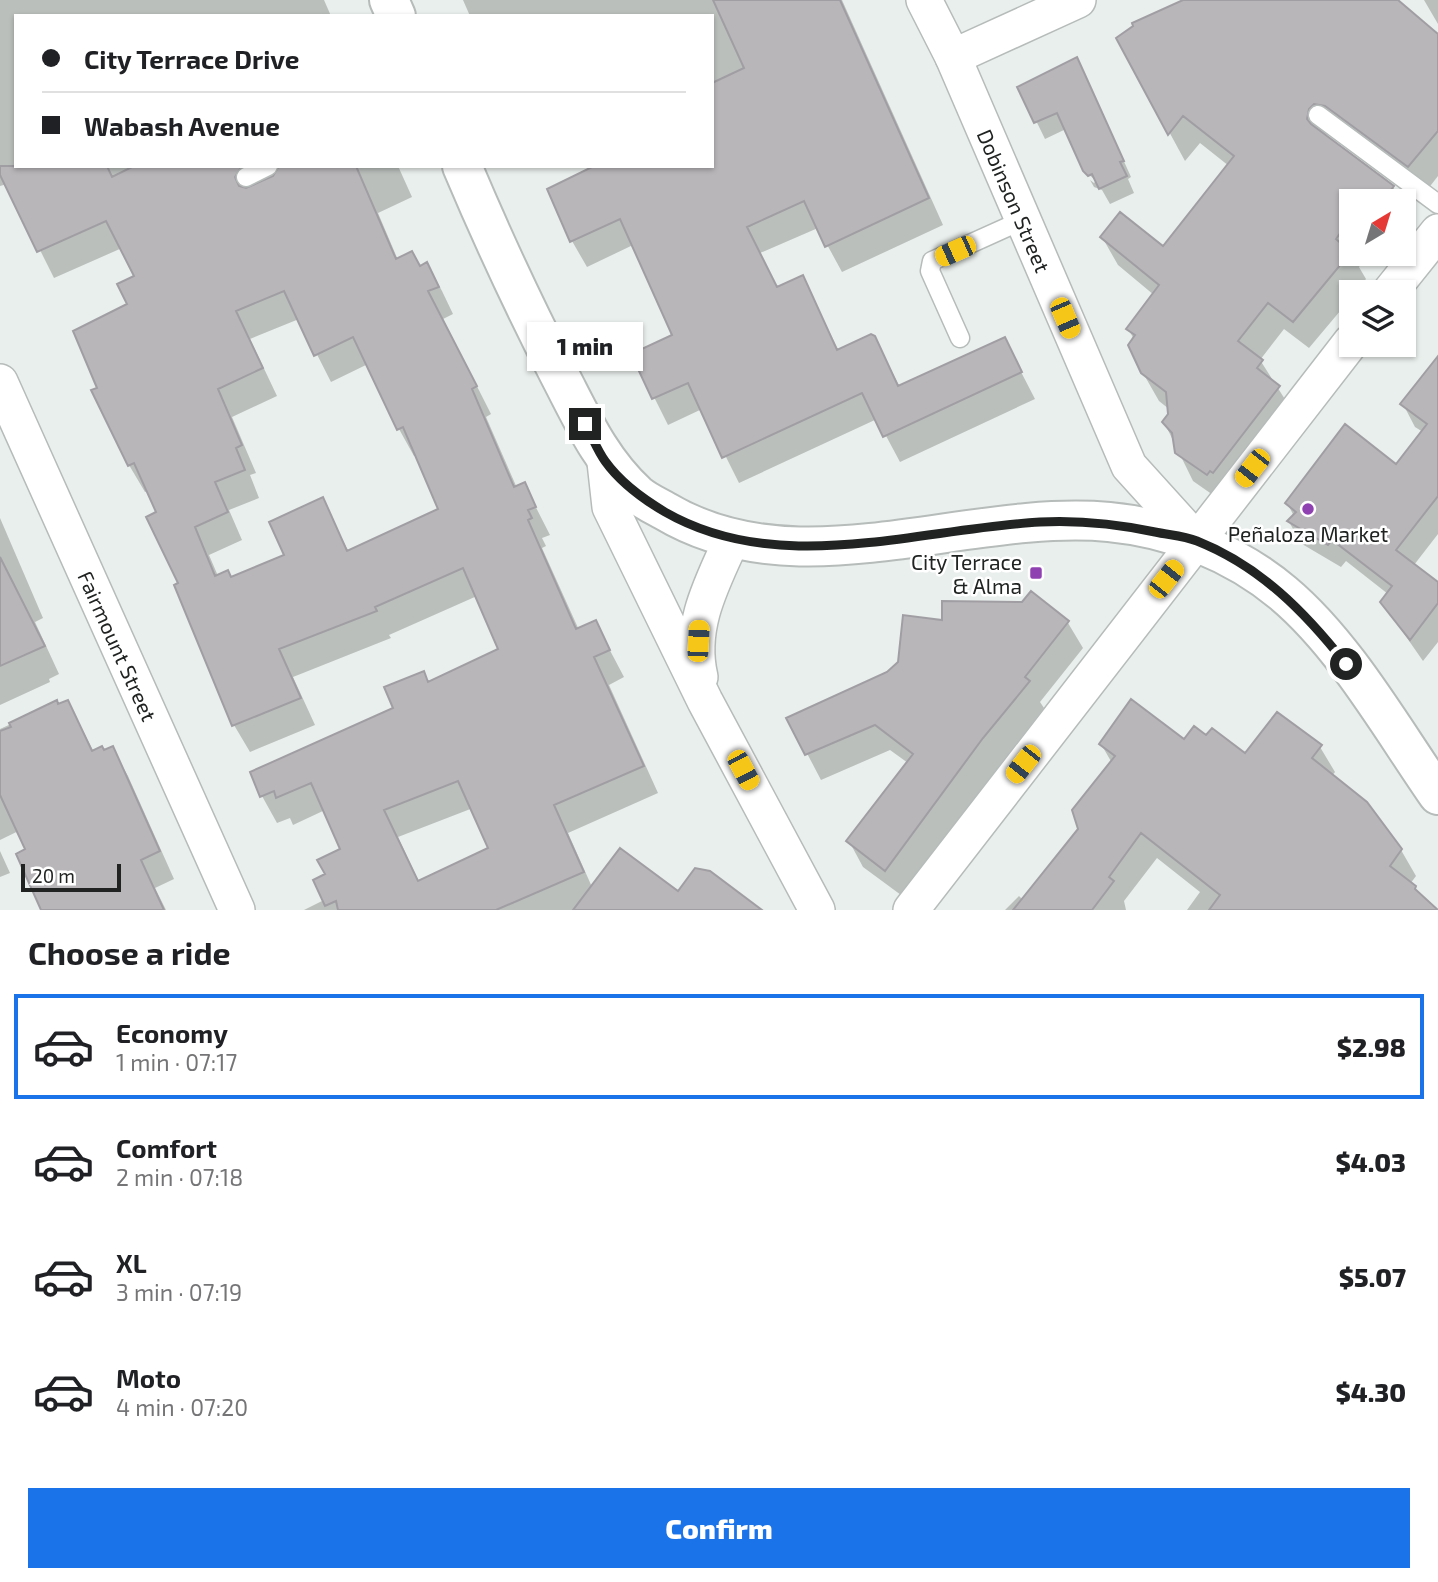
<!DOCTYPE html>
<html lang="en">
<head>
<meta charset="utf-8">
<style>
	:root { --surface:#fff; --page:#f6f6f6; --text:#202124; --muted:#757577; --line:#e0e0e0; --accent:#1a73e8 }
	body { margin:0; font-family:"Exo 2",sans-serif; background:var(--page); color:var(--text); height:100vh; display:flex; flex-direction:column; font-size:26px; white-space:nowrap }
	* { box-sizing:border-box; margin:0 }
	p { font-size:23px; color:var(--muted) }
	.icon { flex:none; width:38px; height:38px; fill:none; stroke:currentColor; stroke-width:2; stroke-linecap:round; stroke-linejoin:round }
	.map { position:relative; height:910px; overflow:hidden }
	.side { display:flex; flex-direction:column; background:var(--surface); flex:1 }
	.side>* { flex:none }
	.guide { position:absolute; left:14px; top:14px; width:700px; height:154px; border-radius:0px; box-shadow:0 2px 5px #0004; display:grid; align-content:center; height:154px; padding:0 28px; background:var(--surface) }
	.needle { width:46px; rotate:38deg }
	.controls { position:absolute; left:1339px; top:189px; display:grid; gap:14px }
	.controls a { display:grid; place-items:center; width:77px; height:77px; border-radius:0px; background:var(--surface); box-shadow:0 2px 5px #0004; font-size:35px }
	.scale { position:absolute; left:21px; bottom:18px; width:100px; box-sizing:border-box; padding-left:7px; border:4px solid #212323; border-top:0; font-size:19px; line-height:24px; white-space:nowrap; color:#212323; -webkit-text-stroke:5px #fff; paint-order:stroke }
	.end { position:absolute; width:32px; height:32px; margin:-16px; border:9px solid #212323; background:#fff; box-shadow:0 0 0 4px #fff }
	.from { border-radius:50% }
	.bubble { position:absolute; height:49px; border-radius:0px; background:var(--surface); box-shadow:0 2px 5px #0004; font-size:23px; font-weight:800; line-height:49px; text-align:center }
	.car { position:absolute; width:21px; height:42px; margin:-21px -10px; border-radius:9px; box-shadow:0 0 5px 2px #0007; background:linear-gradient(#f5c518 24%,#345 0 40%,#f5c518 0 76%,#345 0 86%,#f5c518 0) }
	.guide b { display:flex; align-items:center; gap:24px; height:66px; font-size:26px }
	.guide b+b { border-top:2px solid var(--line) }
	.guide i { width:18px; height:18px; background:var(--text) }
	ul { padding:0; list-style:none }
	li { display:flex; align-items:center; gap:21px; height:105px; margin:0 14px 10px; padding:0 14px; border:4px solid transparent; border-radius:0px }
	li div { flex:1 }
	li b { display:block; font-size:26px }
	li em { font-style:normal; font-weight:800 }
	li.selected { border-color:var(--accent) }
	li>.icon { width:63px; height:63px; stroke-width:1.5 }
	h2 { padding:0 28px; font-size:32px; line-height:84px }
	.primary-button { display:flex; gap:14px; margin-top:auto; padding:14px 28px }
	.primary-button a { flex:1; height:80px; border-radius:0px; background:var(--accent); color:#fff; font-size:28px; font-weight:800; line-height:80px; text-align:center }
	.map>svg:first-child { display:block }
</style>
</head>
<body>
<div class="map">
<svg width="1438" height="910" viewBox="0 0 1438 910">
	<rect width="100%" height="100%" fill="#e9efec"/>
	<!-- shadow -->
	<path fill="#0003" fill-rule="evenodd" d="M0 0H324L331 16H16V166H398L412 197 378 213 398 260 420 268 427 264 442 291 453 314 443 319 491 414 486 417 517 488 524 484 550 535 542 538 546 546 542 548 579 630 595 622 624 677 609 685 658 793 568 833 592 887 678 893 745 910H304L324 900 327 875 342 850 325 810 293 825 290 818 277 823 262 796 395 709 423 674 429 684 501 650 477 596 389 635 391 638 293 677 315 725 250 752 234 725 177 586 181 584 158 513 148 491 145 492 129 465 99 388 129 305 136 276 122 248 54 278 7 184 0 186ZM299 319 331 382 368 364 399 429 414 456 417 455 440 509 349 552 322 500 287 556 231 579 218 576 209 555 242 540 229 510 259 498 250 475 256 473 232 417 277 396 250 339ZM473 808 491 849 419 882 398 837Z
		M463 0H842L943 225 842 272 818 228 760 253 778 289 802 277 839 351 874 337 900 387 1004 339 1035 399 900 462 877 419 739 483 702 409 668 425 633 355 675 336 633 245 587 267 572 241 712 166V16H470Z
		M1202 0H1395L1438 33V176L1424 194 1330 132 1325 136 1393 187 1401 201H1351V254H1369L1359 267 1366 279 1356 292H1351V298L1309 348 1284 329 1260 360 1295 415 1223 502 1193 481 1164 422 1170 415 1169 409 1159 401 1143 373 1134 339 1128 329 1154 295 1118 265 1102 237 1164 249 1229 166 1200 143 1185 161 1118 38Z
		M1424 0H1438V24Z
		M1085 75 1131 177 1128 179 1134 193 1110 204 1102 190 1094 187 1090 180 1094 183 1096 181 1084 170 1066 129 1045 139 1020 88Z
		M1404 205 1409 215 1404 222Z
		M1438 358V534L1414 565 1438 584V642L1423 661 1382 602 1388 594 1346 561 1341 567 1302 544 1289 522 1294 516 1287 503 1396 467 1423 432 1415 427 1403 404Z
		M0 518 43 618 35 622 59 674 49 679 50 682 0 705Z
		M943 622 1068 623 1083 648 1040 702 1044 708 901 895 863 867 849 841 908 763 890 750 821 780 789 719 888 674Z
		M68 702 94 752 112 748 128 776 174 879 155 888 166 910H84L39 821 0 840V729L57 703 59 706Z
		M1206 738 1245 756 1320 747 1335 772 1332 776 1401 850 1416 876 1410 884 1438 910H1187L1200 892 1157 858 1124 901 1126 910H1005L1019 896 1023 900 1080 830 1112 763 1101 744Z
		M0 851 10 873 0 877Z"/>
	<!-- building -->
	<path fill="#b9b6ba" stroke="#a19ea3" stroke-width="2" fill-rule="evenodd" d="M713 0H840L929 198 825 247 804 201 747 227 777 287 803 275 837 350 871 334 875 336 898 386 1005 337 1022 372 883 437 862 393 722 458 688 383 652 399 631 354 672 335 620 219 570 242 547 189 594 166H712V83L744 68Z
		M1183 0H1398L1438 34V131L1408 167 1325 106 1314 104 1309 109 1307 119 1311 124 1394 186 1382 201H1351V218L1336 239 1351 252 1293 322 1268 303 1238 341 1263 360 1257 368 1280 386 1213 473 1210 471 1207 475 1175 453 1172 433 1162 422 1168 414 1166 392 1141 373 1128 345 1135 335 1126 329 1159 285 1100 237 1120 212 1163 246 1234 156 1183 116 1168 135 1116 38 1133 26 1132 23Z
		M1077 57 1124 161 1120 162 1127 176 1099 189 1092 174 1088 176 1083 171 1057 113 1034 123 1017 87Z
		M0 166H107L112 177 134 166H242L235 177 239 186 246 188 273 176 279 166H356L396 259 412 251 420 266 427 262 439 287 428 291 477 386 472 389 514 487 525 482 536 507 528 510 532 518 528 520 576 629 596 620 610 650 594 657 644 766 554 805 584 872 496 910H338L336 901 325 906 313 880 325 874 317 860 340 849 311 783 276 798 274 791 260 797 250 772 393 708 384 687 424 671 428 682 498 649 463 568 375 607 377 611 279 649 301 698 232 726 174 585 178 583 146 517 156 512 134 463 128 466 91 390 97 388 73 331 127 304 117 284 134 276 106 221 37 252 0 175ZM284 291 314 356 353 337 397 430 403 427 438 509 347 551 323 497 269 522 284 555 231 577 228 570 215 576 195 527 228 512 215 482 245 470 236 448 242 445 218 389 263 368 236 311ZM458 781 488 848 418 881 384 810Z
		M1438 356V496L1396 550 1438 582V603L1410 640 1380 602 1392 586 1332 540 1328 545 1287 521 1296 512 1285 503 1345 424 1396 464 1427 424 1400 404Z
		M0 557 45 646 0 666Z
		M1031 591 1069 621 1025 677 1030 681 983 738 885 871 846 841 913 754 875 725 805 755 786 718 887 672 898 662 903 615 942 620V601L1022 602Z
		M1131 699 1184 739 1194 726 1206 735 1212 728 1245 753 1277 712 1322 745 1312 758 1367 802 1402 849 1390 866 1416 886 1415 889 1438 910H1209L1220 895 1141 833 1109 877 1114 881 1092 910H1013L1078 829 1072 810 1115 756 1099 744Z
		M57 700 58 704 68 700 92 751 102 746 104 750 113 746 160 851 141 860 164 910H41L16 854 25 849 0 795V731L11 727 9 723Z
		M620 848 678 891 695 868 710 871 762 910H573Z"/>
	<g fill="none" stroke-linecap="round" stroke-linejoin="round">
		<!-- lane casing -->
		<g stroke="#b6bcba" stroke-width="21">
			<path id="lane" d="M1318 115 1438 204
				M246 177 268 166
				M960 338 930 271 932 261 1023 220"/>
		</g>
		<!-- street casing -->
		<g stroke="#b6bcba" stroke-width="38">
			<g id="street">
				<path id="s1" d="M924 0 953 57 1129 466 1196 540"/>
				<path d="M953 57 1078 0"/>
				<path d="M1390 292 1438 232"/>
				<path id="s2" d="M0 382 237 910"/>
				<path d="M605 462 610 507 705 701 817 910"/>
				<path d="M700 677C688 627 712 583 732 539"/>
				<path d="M911 910 1351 342"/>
			</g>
		</g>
		<!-- secondary casing -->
		<g stroke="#b6bcba" stroke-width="42">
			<path id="secondary" d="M389 0 396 16
				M462 166C492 237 524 306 559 374 582 418 600 460 637 494 645 501 656 506 665 511 799 591 964 509 1109 522 1172 528 1234 552 1283 593 1345 645 1392 729 1438 795"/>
		</g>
		<!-- lane -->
		<use href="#lane" stroke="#fff" stroke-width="18"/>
		<!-- street -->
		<use href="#street" stroke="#fff" stroke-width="35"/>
		<!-- secondary -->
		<use href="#secondary" stroke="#fff" stroke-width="38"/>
	</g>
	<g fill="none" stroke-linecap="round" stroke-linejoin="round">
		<!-- route -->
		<path stroke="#212323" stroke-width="9" d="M585 424C592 436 597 450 605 461 620 482 643 499 665 512 780 578 916 529 1040 522 1079 520 1117 524 1155 532 1169 535 1184 536 1197 541 1260 566 1305 612 1346 664"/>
	</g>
	<!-- markers -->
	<g fill="#8f40b1" stroke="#fff" stroke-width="2.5">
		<circle cx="1308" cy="509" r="7"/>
		<rect x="1029" y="566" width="14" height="14" rx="3.5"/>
	</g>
	<g text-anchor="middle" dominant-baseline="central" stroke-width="5" stroke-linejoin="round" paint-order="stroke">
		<!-- street labels -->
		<g font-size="21" fill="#212323" stroke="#fff">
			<text stroke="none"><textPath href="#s1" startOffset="220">Dobinson Street</textPath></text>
			<text stroke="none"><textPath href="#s2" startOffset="289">Fairmount Street</textPath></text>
		</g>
		<!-- poi labels -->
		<g font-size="21" fill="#212323" stroke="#fff">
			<text x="1308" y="533">Peñaloza Market</text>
			<text x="1022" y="561" text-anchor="end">City Terrace<tspan x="1022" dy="24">&amp; Alma</tspan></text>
		</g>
	</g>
</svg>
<div class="controls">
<a><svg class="needle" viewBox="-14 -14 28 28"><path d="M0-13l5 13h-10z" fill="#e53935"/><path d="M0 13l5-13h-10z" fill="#757577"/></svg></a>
<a><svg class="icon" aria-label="layers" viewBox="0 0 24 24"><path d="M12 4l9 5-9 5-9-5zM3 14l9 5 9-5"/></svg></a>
</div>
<div class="scale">20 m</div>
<i class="end from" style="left:1346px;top:664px"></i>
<i class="end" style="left:585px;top:424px"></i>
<div class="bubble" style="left:527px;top:322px;width:116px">1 min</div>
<i class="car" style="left:955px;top:251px;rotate:246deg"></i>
<i class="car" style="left:1065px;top:318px;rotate:157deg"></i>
<i class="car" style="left:1252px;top:468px;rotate:218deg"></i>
<i class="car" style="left:1166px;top:579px;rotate:38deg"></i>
<i class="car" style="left:698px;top:641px;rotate:3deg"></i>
<i class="car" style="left:1023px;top:764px;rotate:218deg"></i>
<i class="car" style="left:743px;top:770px;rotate:152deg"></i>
<div class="guide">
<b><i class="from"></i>City Terrace Drive</b>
<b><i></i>Wabash Avenue</b>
</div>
</div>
<section class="side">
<h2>Choose a ride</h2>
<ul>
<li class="selected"><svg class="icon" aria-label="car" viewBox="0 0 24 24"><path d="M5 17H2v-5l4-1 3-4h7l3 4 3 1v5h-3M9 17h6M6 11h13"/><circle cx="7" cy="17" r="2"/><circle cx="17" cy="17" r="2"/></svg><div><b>Economy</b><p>1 min · 07:17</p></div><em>$2.98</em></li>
<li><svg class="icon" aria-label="car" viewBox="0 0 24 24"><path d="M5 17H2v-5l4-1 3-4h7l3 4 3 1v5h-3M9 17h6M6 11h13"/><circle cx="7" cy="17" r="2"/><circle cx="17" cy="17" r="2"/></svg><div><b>Comfort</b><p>2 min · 07:18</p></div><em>$4.03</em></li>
<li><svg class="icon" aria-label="car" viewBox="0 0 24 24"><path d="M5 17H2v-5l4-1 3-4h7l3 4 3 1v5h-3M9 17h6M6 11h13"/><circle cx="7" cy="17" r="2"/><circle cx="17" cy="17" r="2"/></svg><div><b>XL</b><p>3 min · 07:19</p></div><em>$5.07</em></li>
<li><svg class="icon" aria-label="car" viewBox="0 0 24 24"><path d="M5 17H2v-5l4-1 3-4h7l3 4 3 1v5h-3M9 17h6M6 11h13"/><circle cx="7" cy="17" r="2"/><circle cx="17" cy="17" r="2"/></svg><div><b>Moto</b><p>4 min · 07:20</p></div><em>$4.30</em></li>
</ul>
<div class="primary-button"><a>Confirm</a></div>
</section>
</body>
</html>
